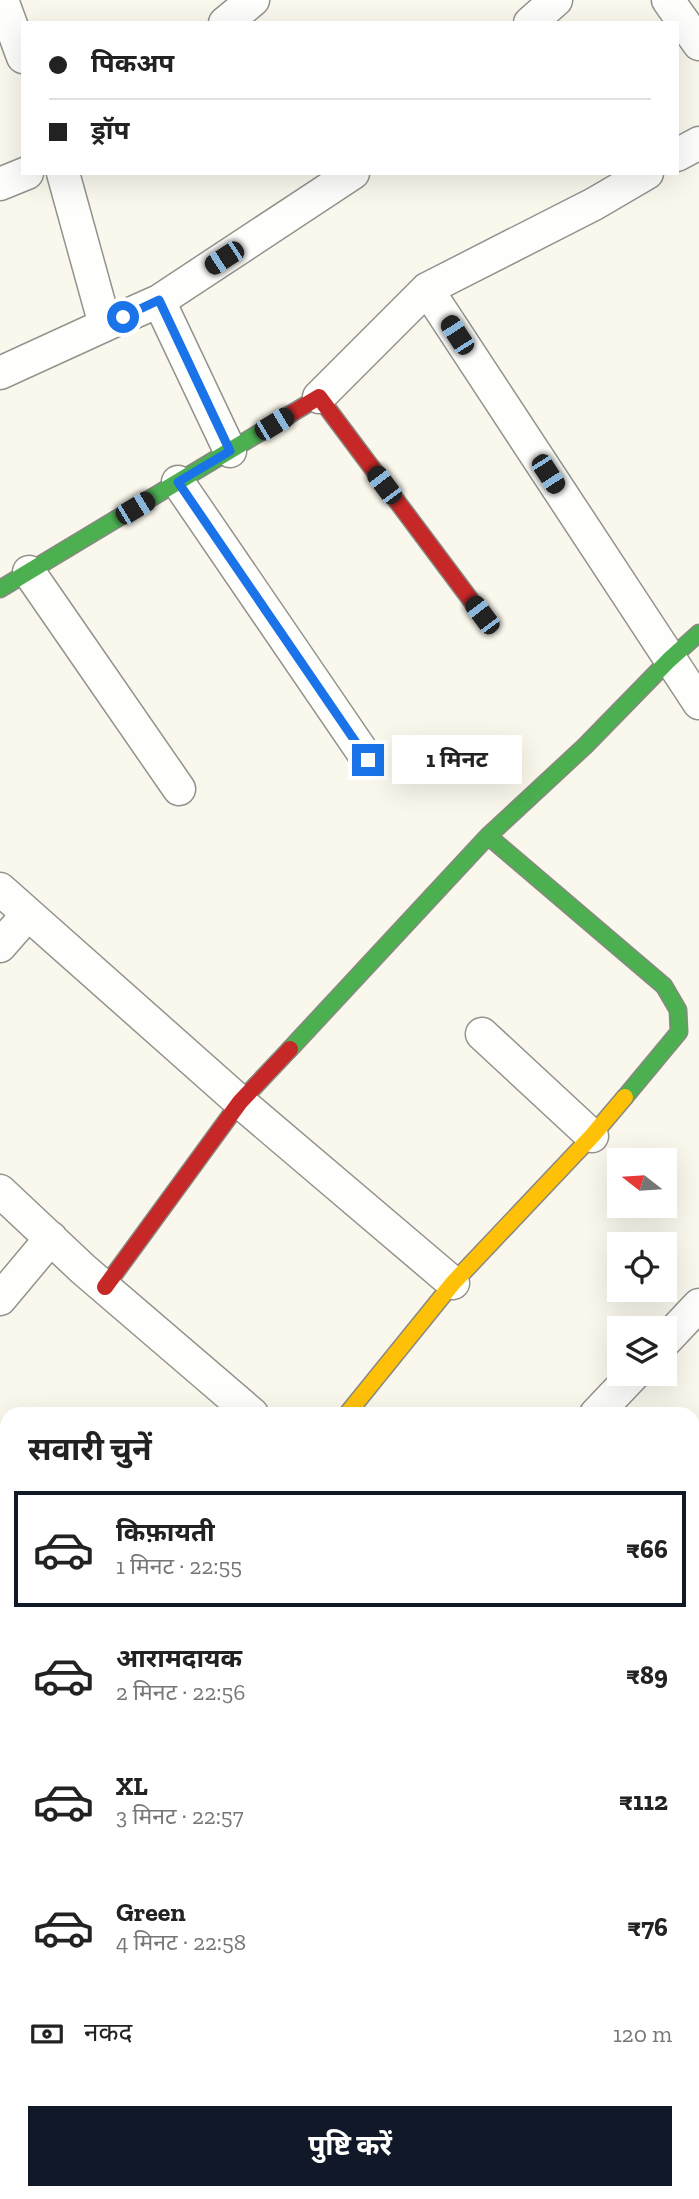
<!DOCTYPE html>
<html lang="hi">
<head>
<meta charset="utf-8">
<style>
	:root { --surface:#fff; --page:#f2f2f2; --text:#222; --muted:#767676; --line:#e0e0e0; --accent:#111827 }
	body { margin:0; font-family:"Zilla Slab","Noto Sans Devanagari",serif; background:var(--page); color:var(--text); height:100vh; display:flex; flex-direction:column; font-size:26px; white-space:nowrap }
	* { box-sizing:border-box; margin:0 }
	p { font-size:23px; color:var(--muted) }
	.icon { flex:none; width:38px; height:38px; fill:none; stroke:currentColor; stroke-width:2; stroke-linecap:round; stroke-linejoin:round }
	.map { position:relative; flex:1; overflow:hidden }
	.side { position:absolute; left:0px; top:1407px; width:700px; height:793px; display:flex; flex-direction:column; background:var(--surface); border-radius:21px 21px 0 0; box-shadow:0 7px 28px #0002 }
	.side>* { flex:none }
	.top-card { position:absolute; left:21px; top:21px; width:658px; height:154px; border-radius:0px; box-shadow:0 7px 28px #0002; display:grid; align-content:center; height:154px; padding:0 28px; background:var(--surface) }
	.needle { width:46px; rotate:287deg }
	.buttons { position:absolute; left:607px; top:1148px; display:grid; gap:14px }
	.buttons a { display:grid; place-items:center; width:70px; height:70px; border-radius:0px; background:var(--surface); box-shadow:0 7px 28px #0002; font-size:35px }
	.end { position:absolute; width:32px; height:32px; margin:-16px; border:9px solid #1a73e8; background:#fff; box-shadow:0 0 0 4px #fff }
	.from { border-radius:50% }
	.bubble { position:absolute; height:49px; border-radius:0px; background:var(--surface); box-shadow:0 7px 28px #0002; font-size:23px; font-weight:700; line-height:49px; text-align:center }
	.car { position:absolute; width:21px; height:42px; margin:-21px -10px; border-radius:9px; box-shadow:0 0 5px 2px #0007; background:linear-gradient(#222 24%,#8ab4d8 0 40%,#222 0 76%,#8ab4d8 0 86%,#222 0) }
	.top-card b { display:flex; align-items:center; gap:24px; height:66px; font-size:26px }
	.top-card b+b { border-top:2px solid var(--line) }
	.top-card i { width:18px; height:18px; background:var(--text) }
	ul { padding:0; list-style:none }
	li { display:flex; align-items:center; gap:21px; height:116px; margin:0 14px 10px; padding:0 14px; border:4px solid transparent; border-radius:0px }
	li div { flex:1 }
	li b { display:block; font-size:26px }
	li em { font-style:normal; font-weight:700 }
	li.active { border-color:var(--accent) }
	li>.icon { width:63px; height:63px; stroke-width:1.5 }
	h2 { padding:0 28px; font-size:32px; line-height:84px }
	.pay { display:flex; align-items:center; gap:18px; height:77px; padding:0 28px; font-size:26px }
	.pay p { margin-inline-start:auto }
	.action { display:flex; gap:14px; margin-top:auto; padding:14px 28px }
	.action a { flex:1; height:80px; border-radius:0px; background:var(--accent); color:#fff; font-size:28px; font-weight:700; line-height:80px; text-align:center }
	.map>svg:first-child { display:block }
</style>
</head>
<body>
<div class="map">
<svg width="699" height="2199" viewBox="0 0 699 2199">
	<rect width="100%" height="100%" fill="#faf8ed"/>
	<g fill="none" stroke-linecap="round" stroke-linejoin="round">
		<!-- street casing -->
		<g stroke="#93928d" stroke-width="35">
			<path id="street" d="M2 0 23 57
				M668 0 699 44
				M225 23 253 0
				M530 23 556 0
				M677 155 699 143
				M63 173 105 325 159 301 353 173
				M0 184 27 173
				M427 289 699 703
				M159 301 230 451
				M0 373 105 325
				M319 397 427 289 594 204 647 173
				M178 482 368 760
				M29 572 179 789
				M0 889 240 1102 453 1283
				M0 946 28 914
				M482 1034 592 1136
				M0 1191 83 1269 252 1414
				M0 1299 51 1238
				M665 1341 699 1305
				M596 1414 634 1374
				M0 1551 7 1557
				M693 1588 699 1582
				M0 1787 7 1780
				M693 1930 699 1924
				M165 2193 171 2199
				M377 2193 383 2199
				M649 2193 656 2199
				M426 2199 433 2193"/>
		</g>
		<!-- fast casing -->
		<g stroke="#898883" stroke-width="19">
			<path id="fast" d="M0 589 289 415
				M488 836 664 986 678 1010 679 1032 625 1097
				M290 1049 488 836 585 746 669 660 699 633"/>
		</g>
		<!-- slow casing -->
		<g stroke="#898883" stroke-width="19">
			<path id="slow" d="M347 1414 453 1283 592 1136 625 1097"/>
		</g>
		<!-- jam casing -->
		<g stroke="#898883" stroke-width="19">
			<path id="jam" d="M289 415 319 397 482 615
				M105 1287 240 1102 290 1049"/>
		</g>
		<!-- street -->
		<use href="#street" stroke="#fefefc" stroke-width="32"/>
		<!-- fast -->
		<use href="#fast" stroke="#4caf50" stroke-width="16"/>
		<!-- slow -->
		<use href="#slow" stroke="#ffc107" stroke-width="16"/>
		<!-- jam -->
		<use href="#jam" stroke="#c62828" stroke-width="16"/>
	</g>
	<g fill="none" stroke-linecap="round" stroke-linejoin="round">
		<!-- route -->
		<path stroke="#1a73e8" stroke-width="9" d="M123 317 159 300 230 451 178 482 368 760"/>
	</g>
</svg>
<div class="buttons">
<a><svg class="needle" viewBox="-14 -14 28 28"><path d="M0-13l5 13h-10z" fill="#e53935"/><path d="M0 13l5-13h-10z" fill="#767676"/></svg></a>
<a><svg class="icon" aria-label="locate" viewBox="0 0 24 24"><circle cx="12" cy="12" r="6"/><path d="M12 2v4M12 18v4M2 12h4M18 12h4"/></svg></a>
<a><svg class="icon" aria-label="layers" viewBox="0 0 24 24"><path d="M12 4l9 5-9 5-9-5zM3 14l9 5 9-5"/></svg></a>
</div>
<i class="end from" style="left:123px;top:317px"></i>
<i class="end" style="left:368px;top:760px"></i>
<div class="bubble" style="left:392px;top:735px;width:130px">1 मिनट</div>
<i class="car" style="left:224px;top:258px;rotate:237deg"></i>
<i class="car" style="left:457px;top:335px;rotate:327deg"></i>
<i class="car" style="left:274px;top:424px;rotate:59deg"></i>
<i class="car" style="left:548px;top:474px;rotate:147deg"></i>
<i class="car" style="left:384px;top:485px;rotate:323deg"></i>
<i class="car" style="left:135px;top:508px;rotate:59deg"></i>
<i class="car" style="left:482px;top:615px;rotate:323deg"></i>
<div class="top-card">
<b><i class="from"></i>पिकअप</b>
<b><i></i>ड्रॉप</b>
</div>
<section class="side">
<h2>सवारी चुनें</h2>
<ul>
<li class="active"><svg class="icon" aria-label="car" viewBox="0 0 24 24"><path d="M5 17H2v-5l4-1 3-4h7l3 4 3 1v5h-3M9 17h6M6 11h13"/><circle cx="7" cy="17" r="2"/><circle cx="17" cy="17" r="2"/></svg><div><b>किफ़ायती</b><p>1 मिनट · 22:55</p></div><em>₹66</em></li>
<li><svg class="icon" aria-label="car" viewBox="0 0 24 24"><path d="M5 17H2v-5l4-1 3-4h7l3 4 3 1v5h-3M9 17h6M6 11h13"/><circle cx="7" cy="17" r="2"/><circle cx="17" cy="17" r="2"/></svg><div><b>आरामदायक</b><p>2 मिनट · 22:56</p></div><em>₹89</em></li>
<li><svg class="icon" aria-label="car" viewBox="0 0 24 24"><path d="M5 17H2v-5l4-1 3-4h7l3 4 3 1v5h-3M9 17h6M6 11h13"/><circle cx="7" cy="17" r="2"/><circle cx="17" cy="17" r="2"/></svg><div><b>XL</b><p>3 मिनट · 22:57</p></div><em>₹112</em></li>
<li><svg class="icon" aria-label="car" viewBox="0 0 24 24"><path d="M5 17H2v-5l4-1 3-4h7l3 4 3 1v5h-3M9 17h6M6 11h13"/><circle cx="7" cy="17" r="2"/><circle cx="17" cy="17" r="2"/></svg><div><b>Green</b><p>4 मिनट · 22:58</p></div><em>₹76</em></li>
</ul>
<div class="pay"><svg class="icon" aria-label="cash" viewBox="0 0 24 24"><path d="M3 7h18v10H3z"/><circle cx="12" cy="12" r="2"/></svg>नकद<p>120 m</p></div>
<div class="action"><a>पुष्टि करें</a></div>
</section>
</div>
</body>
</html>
